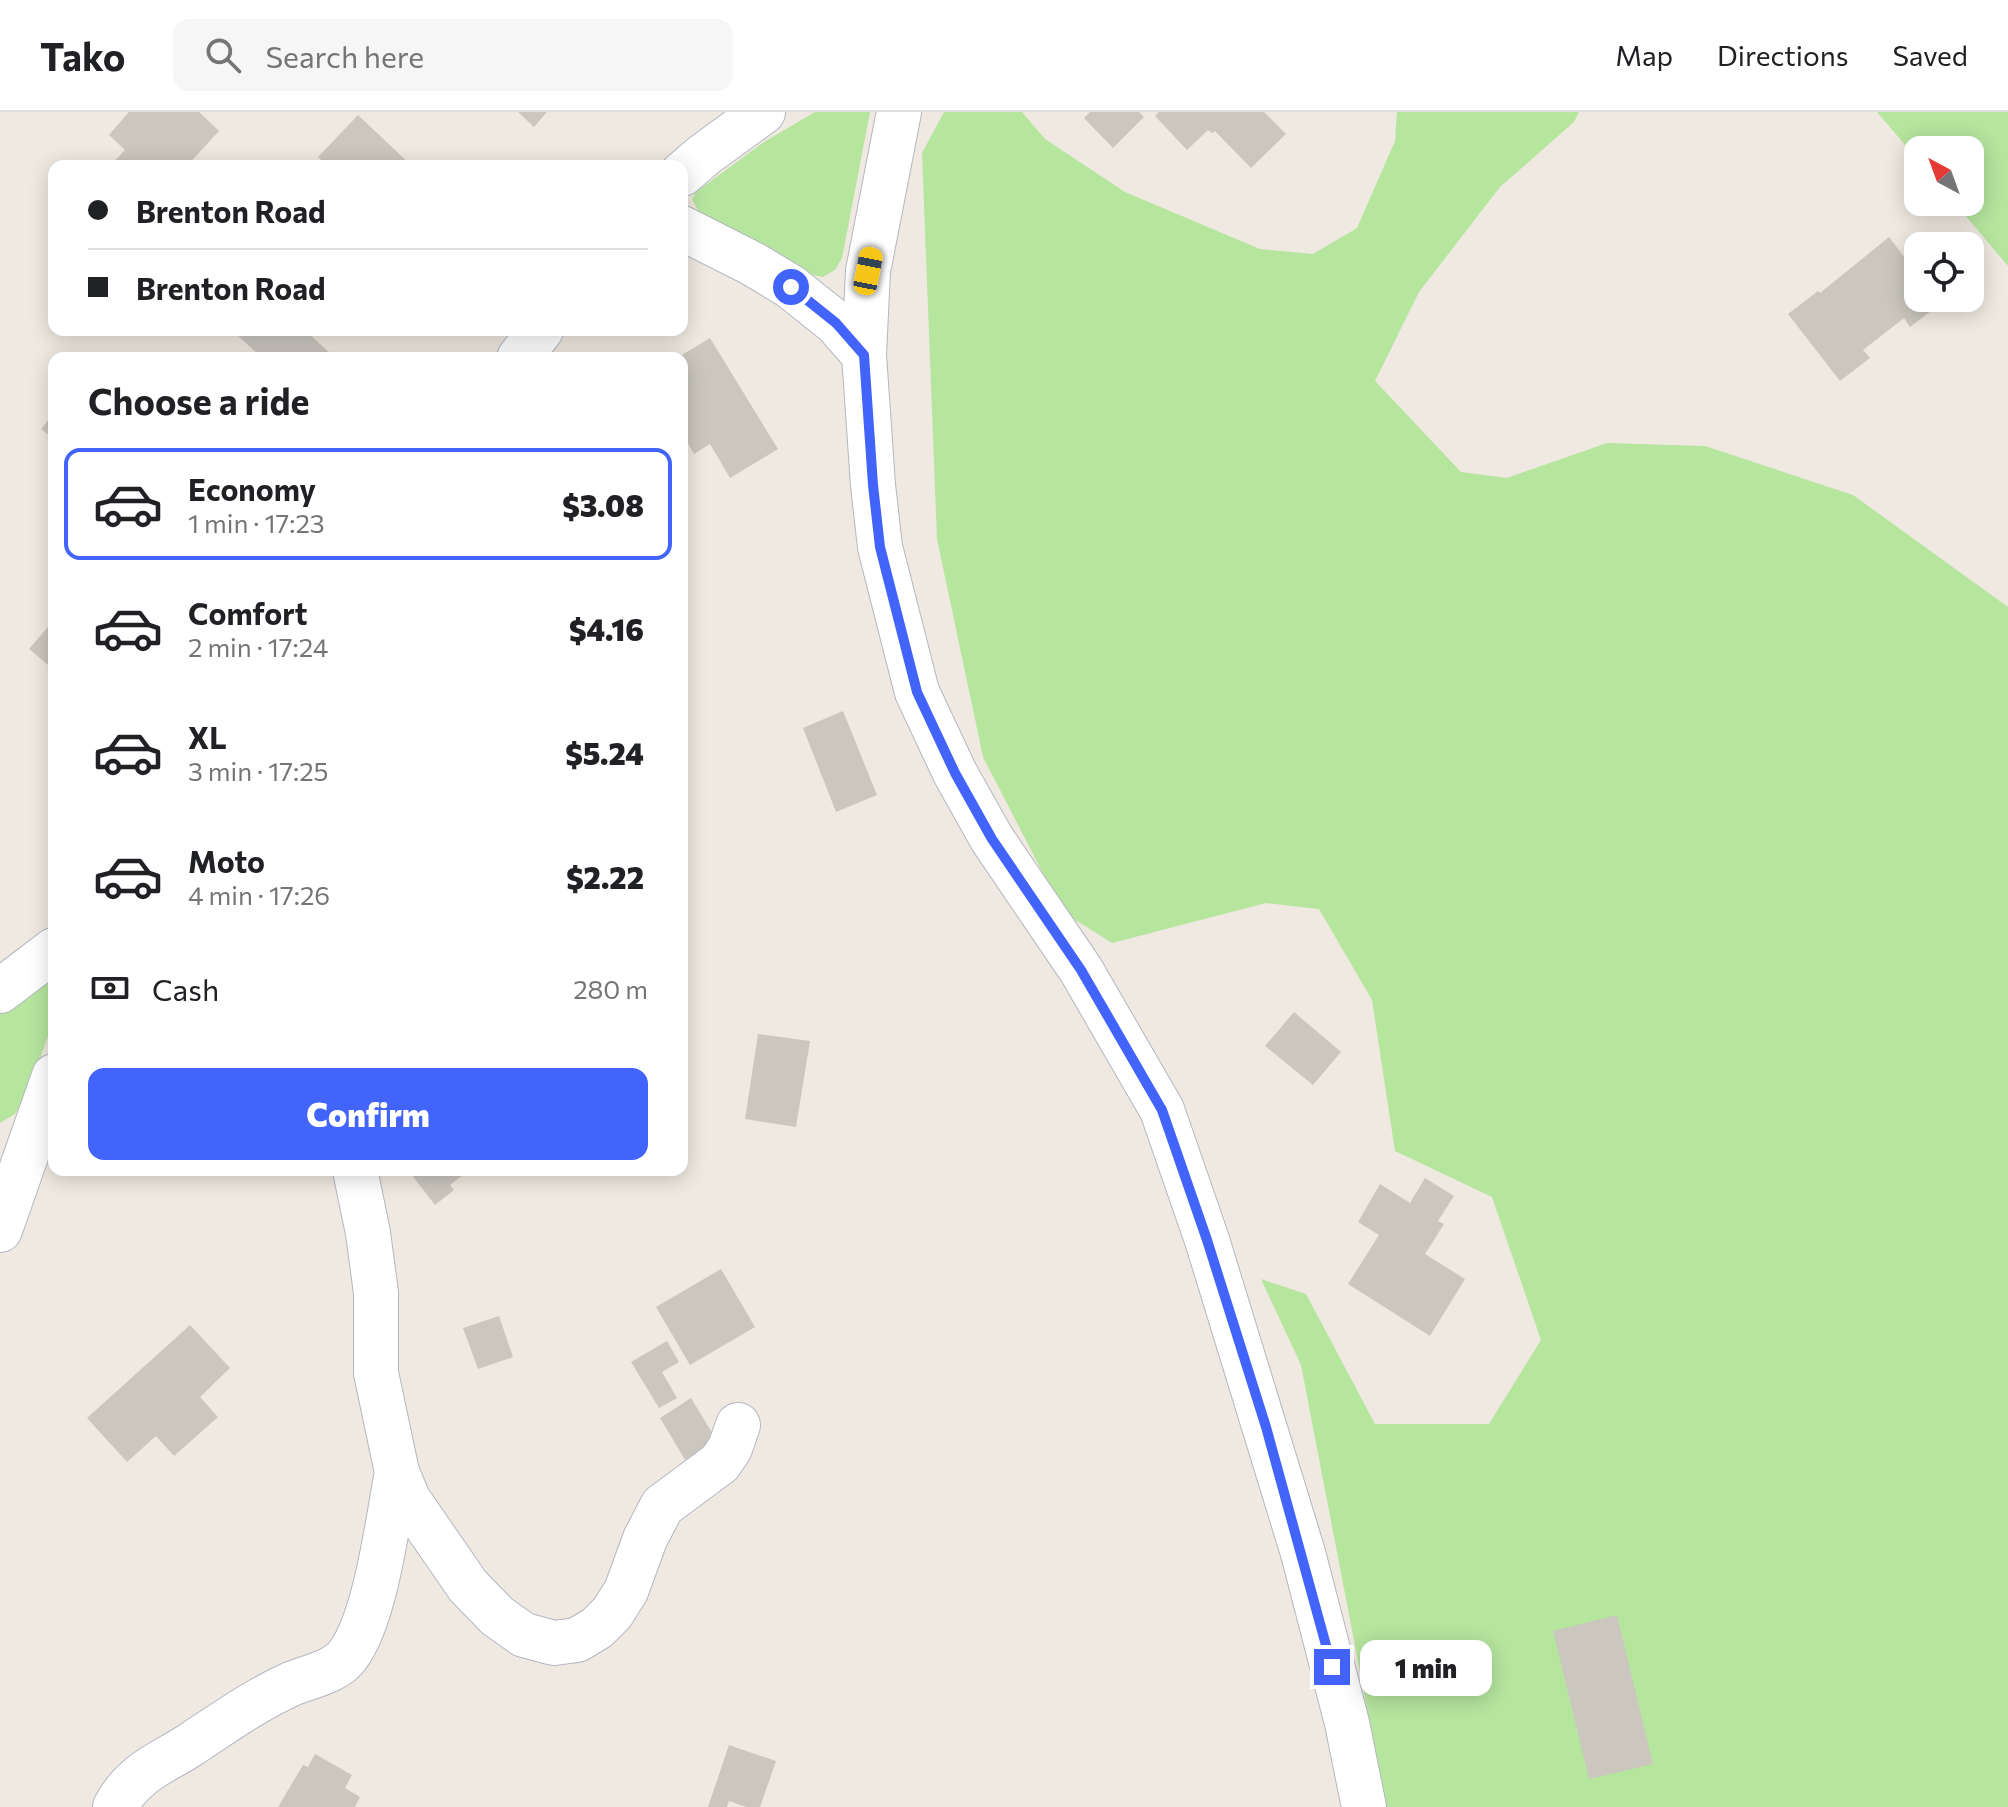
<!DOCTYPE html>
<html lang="en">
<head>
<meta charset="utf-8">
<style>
	:root { --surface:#fff; --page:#f6f6f6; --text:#202124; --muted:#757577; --line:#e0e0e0; --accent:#4264fb }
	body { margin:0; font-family:Commissioner,sans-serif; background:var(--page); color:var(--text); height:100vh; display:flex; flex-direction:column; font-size:30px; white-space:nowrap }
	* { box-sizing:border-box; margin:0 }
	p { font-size:26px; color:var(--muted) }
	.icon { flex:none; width:44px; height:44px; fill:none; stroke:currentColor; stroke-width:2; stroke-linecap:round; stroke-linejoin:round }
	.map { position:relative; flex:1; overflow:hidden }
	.details { position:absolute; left:48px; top:240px; width:640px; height:824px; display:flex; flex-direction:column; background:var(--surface); border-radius:16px; box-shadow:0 4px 20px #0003 }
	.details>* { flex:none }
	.banner { position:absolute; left:48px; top:48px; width:640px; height:176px; border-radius:16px; box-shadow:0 4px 20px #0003; display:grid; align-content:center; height:176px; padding:0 40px; background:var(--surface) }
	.needle { width:52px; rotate:319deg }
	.fabs { position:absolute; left:1904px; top:24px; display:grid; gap:16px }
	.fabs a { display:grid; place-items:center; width:80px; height:80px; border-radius:16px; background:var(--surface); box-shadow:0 4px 20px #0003; font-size:40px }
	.end { position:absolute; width:36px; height:36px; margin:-18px; border:10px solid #4264fb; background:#fff; box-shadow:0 0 0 4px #fff }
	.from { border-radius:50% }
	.bubble { position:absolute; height:56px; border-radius:16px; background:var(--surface); box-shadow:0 4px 20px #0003; font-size:26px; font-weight:800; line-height:56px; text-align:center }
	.car { position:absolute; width:24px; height:48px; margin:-24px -12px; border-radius:10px; box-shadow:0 0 6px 2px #0007; background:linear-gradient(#f5c518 24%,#345 0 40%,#f5c518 0 76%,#345 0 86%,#f5c518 0) }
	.banner b { display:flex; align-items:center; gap:28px; height:76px; font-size:30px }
	.banner b+b { border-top:2px solid var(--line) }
	.banner i { width:20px; height:20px; background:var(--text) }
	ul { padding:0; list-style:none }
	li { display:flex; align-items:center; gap:24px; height:112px; margin:0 16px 12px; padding:0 24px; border:4px solid transparent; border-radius:16px }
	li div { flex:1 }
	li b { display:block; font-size:30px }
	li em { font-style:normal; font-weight:800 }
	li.selected { border-color:var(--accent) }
	li>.icon { width:72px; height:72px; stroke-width:1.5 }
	h2 { padding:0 40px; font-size:36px; line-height:96px }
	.pay { display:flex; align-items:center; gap:20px; height:88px; padding:0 40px; font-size:30px }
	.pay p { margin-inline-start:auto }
	.button { display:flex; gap:16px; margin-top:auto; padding:16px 40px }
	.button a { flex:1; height:92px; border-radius:16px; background:var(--accent); color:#fff; font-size:32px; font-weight:800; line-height:92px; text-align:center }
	header { display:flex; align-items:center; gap:48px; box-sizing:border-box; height:112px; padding:0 40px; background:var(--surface); border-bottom:2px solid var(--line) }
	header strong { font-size:38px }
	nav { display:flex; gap:44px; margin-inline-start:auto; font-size:28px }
	.search { width:560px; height:72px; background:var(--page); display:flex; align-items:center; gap:20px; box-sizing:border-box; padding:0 28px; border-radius:16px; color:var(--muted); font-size:30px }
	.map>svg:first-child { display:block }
</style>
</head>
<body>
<header>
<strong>Tako</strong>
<div class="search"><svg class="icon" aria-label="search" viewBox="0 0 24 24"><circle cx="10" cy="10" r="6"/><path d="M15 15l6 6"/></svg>Search here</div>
<nav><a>Map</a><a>Directions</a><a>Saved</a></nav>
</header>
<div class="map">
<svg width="2008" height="1695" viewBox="0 0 2008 1695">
	<rect width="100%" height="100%" fill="#efe9e1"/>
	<!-- green -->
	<path fill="#b6e59e" d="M815 0H870L842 146 835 158 823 165 804 161 699 101 692 87 696 80 764 30Z
		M944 0H1022L1045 27 1125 80 1260 137 1313 142 1357 116 1395 29 1397 0H1579L1574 10 1500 75 1419 180 1375 269 1461 360 1507 366 1607 331 1705 334 1853 383 2008 495V1695H1386L1301 1253 1261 1167 1306 1182 1375 1312H1489L1541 1228 1492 1085 1395 1039 1372 888 1319 797 1266 791 1112 831 1063 800 983 645 937 427 922 41Z
		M1877 0H2008V154L1954 90H1970V38H1918V48Z
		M54 863V907L26 986 15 1002 0 1011V902Z"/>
	<!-- building -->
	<path fill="#cbc7bf" d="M129 0H199L219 19 187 54H110L125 38 109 23Z
		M518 0H547L534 15Z
		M1090 0H1139L1144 5 1113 36 1084 6Z
		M1159 0H1264L1286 22 1251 56 1215 19 1212 21 1208 18 1187 38 1155 4Z
		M358 3 412 54H327L318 45Z
		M1889 125 1918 163V186H1936L1940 192 1910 215 1904 206 1863 238 1870 246 1840 269 1788 202 1818 179 1820 181Z
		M232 218H305L335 246H262Z
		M710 226 778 337 730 366 710 332 694 342 682 321V302L688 298 682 287V246H677Z
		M54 301V327L41 317Z
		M54 508V558L29 537Z
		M843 599 877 683 836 700 803 616Z
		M1294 900 1341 940 1313 973 1265 934Z
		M758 922 810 929 796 1015 745 1007Z
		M408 1058H469L450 1073 454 1078 435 1093Z
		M1425 1066 1454 1084 1438 1109 1444 1112 1425 1142 1465 1167 1430 1224 1348 1172 1379 1123 1358 1110 1380 1072 1410 1091Z
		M721 1157 755 1215 690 1253 656 1195Z
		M499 1204 513 1245 478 1257 463 1216Z
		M190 1213 230 1256 200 1285 218 1305 174 1344 156 1324 127 1350 87 1306Z
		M667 1229 679 1250 662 1260 677 1286 659 1296 631 1250Z
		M691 1286 719 1332 687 1351 660 1306Z
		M1617 1503 1653 1652 1589 1667 1553 1519Z
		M729 1633 776 1649 760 1695H746L729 1689 727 1695H708Z
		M315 1642 352 1663 345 1676 360 1685 355 1695H278L303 1653 308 1655Z"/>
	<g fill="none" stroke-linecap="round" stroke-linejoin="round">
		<!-- minor casing -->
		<g stroke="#b4b7c1" stroke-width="46">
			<path id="minor" d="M682 62 704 43 763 0
				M682 116 753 152 791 175 836 211 864 243 873 373 880 435 917 580 955 661 992 727 1081 858 1162 998 1207 1128 1303 1441 1347 1611 1364 1695
				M864 243 868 159 899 0
				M519 246 541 218
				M0 879 54 838
				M355 1058 368 1121 376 1181V1261L397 1360 408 1387 468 1474 497 1504 524 1523 554 1531 577 1528 597 1516 612 1501 626 1479 645 1427 662 1394 720 1351 730 1336 738 1313
				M0 1118 54 964
				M115 1695C121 1683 133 1670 143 1662 157 1651 175 1643 190 1633 222 1612 254 1589 289 1573 309 1564 335 1561 348 1543 376 1506 388 1407 397 1360"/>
		</g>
		<!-- minor -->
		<use href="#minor" stroke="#fff" stroke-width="44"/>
	</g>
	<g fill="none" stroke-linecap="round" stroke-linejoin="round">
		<!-- route -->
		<path stroke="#4264fb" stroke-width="10" d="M791 175 836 211 864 243 873 373 880 435 917 580 955 661 992 727 1081 858 1162 998 1207 1128 1266 1315 1332 1555"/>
	</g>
</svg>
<div class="fabs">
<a><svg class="needle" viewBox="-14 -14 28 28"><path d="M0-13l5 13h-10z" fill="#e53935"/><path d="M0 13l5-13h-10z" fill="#757577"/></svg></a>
<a><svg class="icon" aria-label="locate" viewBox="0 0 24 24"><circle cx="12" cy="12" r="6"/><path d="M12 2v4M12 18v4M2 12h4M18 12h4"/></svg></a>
</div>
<i class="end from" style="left:791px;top:175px"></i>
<i class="end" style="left:1332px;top:1555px"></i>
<div class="bubble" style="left:1360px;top:1528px;width:132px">1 min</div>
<i class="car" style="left:868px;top:159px;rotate:11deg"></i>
<div class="banner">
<b><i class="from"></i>Brenton Road</b>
<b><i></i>Brenton Road</b>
</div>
<section class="details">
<h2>Choose a ride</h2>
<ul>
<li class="selected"><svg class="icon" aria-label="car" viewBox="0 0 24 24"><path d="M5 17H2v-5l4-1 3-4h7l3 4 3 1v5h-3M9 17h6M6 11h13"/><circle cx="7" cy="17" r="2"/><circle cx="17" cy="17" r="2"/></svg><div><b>Economy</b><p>1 min · 17:23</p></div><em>$3.08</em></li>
<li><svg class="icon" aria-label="car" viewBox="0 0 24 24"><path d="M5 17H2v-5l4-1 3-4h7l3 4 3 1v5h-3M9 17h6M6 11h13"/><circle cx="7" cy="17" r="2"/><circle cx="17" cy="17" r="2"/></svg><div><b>Comfort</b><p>2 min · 17:24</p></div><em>$4.16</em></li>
<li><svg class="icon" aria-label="car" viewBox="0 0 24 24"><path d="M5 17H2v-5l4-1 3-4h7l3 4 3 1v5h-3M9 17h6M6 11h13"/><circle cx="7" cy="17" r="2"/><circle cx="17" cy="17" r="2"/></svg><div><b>XL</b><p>3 min · 17:25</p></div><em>$5.24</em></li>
<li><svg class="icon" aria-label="car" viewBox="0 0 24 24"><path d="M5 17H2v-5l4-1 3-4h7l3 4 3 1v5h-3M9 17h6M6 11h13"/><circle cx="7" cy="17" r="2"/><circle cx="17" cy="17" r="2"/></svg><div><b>Moto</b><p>4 min · 17:26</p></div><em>$2.22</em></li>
</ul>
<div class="pay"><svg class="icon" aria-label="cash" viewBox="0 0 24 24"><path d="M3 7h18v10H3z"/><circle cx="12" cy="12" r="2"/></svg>Cash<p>280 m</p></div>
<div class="button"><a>Confirm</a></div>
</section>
</div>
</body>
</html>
